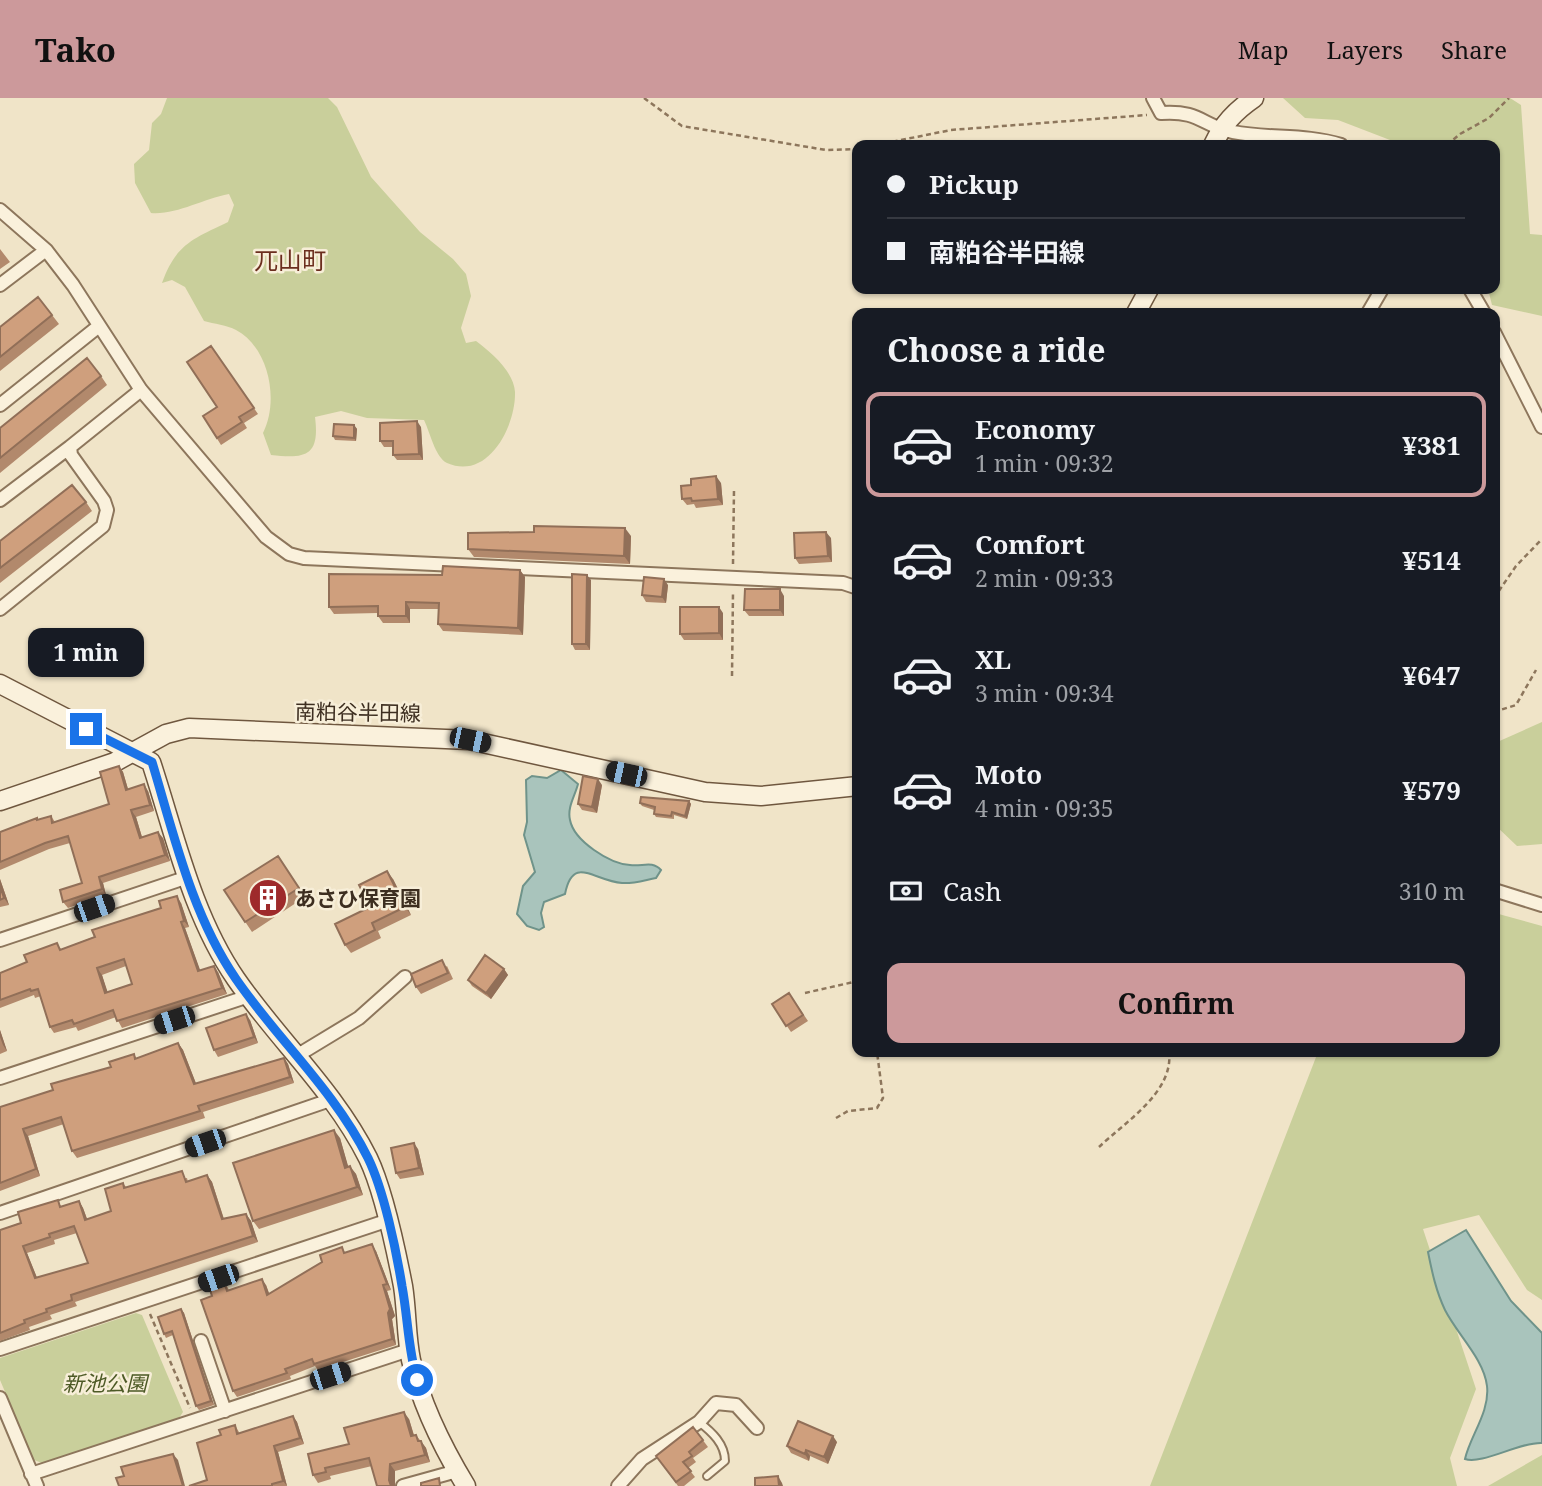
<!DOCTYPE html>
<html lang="en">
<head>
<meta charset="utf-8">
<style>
	:root { --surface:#171b24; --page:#242831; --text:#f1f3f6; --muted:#9ea1a6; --line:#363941; --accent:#cc999b }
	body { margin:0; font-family:"Noto Serif","Noto Sans JP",serif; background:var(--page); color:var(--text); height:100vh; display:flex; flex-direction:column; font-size:26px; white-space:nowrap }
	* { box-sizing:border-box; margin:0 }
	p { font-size:23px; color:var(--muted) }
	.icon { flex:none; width:38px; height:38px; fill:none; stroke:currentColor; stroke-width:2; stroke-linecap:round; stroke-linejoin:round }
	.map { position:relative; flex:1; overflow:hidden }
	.panel { position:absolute; left:852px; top:210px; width:648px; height:749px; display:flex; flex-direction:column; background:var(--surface); border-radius:14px; box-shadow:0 2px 5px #0004 }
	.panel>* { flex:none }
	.banner { position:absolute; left:852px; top:42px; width:648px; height:154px; border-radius:14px; box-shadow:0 2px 5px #0004; display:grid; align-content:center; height:154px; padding:0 35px; background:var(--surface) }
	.end { position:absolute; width:32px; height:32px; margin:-16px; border:9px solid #1a73e8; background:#fff; box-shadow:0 0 0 4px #fff }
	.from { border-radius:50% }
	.bubble { position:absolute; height:49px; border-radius:14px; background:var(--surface); box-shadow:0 2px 5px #0004; font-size:23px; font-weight:700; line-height:49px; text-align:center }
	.car { position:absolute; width:21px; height:42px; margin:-21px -10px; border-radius:9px; box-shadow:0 0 5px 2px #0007; background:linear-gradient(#222 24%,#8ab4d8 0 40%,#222 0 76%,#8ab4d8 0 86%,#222 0) }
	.banner b { display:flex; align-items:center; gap:24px; height:66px; font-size:26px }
	.banner b+b { border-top:2px solid var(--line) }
	.banner i { width:18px; height:18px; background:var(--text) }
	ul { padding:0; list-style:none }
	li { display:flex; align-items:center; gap:21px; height:105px; margin:0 14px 10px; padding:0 21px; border:4px solid transparent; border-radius:14px }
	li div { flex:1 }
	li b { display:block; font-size:26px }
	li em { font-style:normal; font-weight:700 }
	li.current { border-color:var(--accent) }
	li>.icon { width:63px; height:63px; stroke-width:1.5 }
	h2 { padding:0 35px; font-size:32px; line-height:84px }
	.pay { display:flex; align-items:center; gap:18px; height:77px; padding:0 35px; font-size:26px }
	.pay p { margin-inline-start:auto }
	.cta { display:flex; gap:14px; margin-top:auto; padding:14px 35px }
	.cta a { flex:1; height:80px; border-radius:14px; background:var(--accent); color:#111; font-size:28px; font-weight:700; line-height:80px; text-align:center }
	header { display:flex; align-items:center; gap:42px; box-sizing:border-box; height:98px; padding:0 35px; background:var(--accent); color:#111 }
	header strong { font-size:33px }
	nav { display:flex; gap:38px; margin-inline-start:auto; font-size:24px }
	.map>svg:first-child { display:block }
</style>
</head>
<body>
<header>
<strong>Tako</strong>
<nav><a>Map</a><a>Layers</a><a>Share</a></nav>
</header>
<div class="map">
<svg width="1542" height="1388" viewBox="0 0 1542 1388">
	<rect width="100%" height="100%" fill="#f0e4c8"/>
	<!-- green -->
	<path fill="#c9cf9b" d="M167 0H328L337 9 371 79 420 134 453 161 466 176 471 198 461 230 466 245 476 243C491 254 514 274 515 294 516 328 488 383 447 365 435 359 430 334 424 322L367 320 341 313 315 319C320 358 306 361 271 357L263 335C279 304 270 250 236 232 227 227 214 226 204 223L185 189 172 182 162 185C176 146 193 141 228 124L234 107 229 96C202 101 177 117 151 115L135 85 134 66 149 52 152 25 161 16Z
		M1283 0H1510L1521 7 1530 136 1542 137V218L1492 207 1488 191H1494V47H1403L1338 22 1305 20Z
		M1542 624V746L1517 748 1495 727V645Z
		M1495 815 1542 828V1202L1527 1192 1479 1117 1423 1131 1476 1291 1450 1360 1457 1388H1150L1318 954H1494Z
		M136 1215 142 1217 183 1314 179 1320 42 1365 34 1362 0 1282V1260Z
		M1542 1357V1388H1488Z"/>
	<!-- water -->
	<path fill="#a9c4bc" stroke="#6f938a" stroke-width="2" d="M561 672 578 686C575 698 567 709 570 722 574 743 610 766 630 767 642 769 652 762 661 772L656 780C645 782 633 786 622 785 594 783 573 756 565 796L544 804 541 815 544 829 539 832 527 828 517 816 523 788 535 774 524 737 527 724 526 682 532 678 547 680Z
		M1466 1132 1511 1203 1542 1235V1345C1519 1344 1482 1367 1465 1361 1470 1338 1490 1314 1487 1288 1484 1261 1457 1236 1445 1212 1436 1193 1432 1174 1428 1154Z"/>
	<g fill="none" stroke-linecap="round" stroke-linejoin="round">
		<!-- lane casing -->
		<g stroke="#8d765c" stroke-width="10">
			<path id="lane" d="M699 1324C712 1334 725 1346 725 1363L707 1378"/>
		</g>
		<!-- street casing -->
		<g stroke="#8d765c" stroke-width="16">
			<path id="street" d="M1153 0 1161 15C1201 12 1203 29 1233 34 1269 41 1306 36 1341 47
				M0 112 46 152 73 187 141 292 266 439 289 456 304 460 843 485 858 490
				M0 187 46 152
				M1470 191 1484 215
				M1368 215 1382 191
				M1494 234 1542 329
				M0 307 99 228
				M0 402 70 349
				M0 511 103 428 107 412 104 403 71 357 70 349 141 292
				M1494 792 1542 807
				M0 842 188 779
				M298 957 359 920 405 879
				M0 980 249 898
				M0 1115 333 1001
				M201 1243 225 1313
				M0 1251 386 1123
				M0 1300 37 1388
				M31 1376 409 1252
				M403 1388 457 1373
				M618 1388 642 1361 699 1324 716 1305 736 1307 757 1330"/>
		</g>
		<!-- secondary casing -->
		<g stroke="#6f573f" stroke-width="21">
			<path id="secondary" d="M1213 47C1223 26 1235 13 1254 0
				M1136 215 1149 191
				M0 586 151 664C175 737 192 817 236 881 278 942 334 992 368 1060 384 1093 396 1152 403 1188 407 1213 406 1238 411 1262 421 1306 443 1350 466 1388
				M0 703 115 664 166 636 189 630 469 642 705 694 761 698 858 688"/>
		</g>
		<!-- path -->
		<path stroke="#8d765c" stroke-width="2.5" stroke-dasharray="5 3.5" stroke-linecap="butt" d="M644 0 682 28 826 52 858 51
			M876 47 951 32 1147 17
			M1447 47 1460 36 1489 20 1509 0
			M733 466 734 392
			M1494 500 1516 468 1542 441
			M732 578 733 494
			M1494 614 1516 607 1536 572
			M858 781V788
			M858 849V850
			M805 895 858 883
			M836 1020 848 1013 877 1010 883 1000 877 954
			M1099 1049C1125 1024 1174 994 1169 954
			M150 1216 190 1310"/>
		<!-- lane -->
		<use href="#lane" stroke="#faf1dc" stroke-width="6"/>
		<!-- street -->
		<use href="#street" stroke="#faf1dc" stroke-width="12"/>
		<!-- secondary -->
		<use href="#secondary" stroke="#faf1dc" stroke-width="18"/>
	</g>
	<!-- wall -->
	<path fill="#b2896c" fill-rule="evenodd" d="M0 151 10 164 0 171Z
		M52 217 59 226 0 273V229Z
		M211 248 258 316 244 325 247 330 221 347 203 318 217 309Z
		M101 278 107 287 0 375V330Z
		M354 327 357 331 356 343 335 342 333 338Z
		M421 329 423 362H397L393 357V349H384L380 343Z
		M721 385 723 407 696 410 694 406 687 407 682 401Z
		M86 404 92 413 0 485V443Z
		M534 434 631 438 630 466 474 459 468 451Z
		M831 440 832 464 799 466 795 460Z
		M520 472 525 479 523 537 443 533 438 526 439 511H410V525H383L378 518V515L334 516 329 509 442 477Z
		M591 482 590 552H575L572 546Z
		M668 487 666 505 646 504 642 497Z
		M784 498V518H749L744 512Z
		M723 515V542H684L680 536Z
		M119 668 123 674 128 691 148 693 154 713 136 719 142 739 163 740 170 763 103 785 106 797 68 810 63 804 82 785 70 745 49 751 0 772V734L37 720 38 722 51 718 55 724 109 706Z
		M602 687 597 715 582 712 578 706Z
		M689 703 691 706 687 721 674 717V721L656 719 654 716V712L642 708 640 705Z
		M278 758 305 799 252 834 224 792Z
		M0 781 9 807 0 809Z
		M393 781 411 817 378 833 381 840 351 855 345 847 370 809Z
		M181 805 189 829 185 830 200 873 218 874 227 896 122 930 116 919 78 933 76 929 54 935 50 929 41 898 35 900 34 897 0 910V875ZM126 868 132 886 107 894 102 877Z
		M447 868 453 881 421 896 416 889Z
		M504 871 508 877 491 901 472 888 468 882Z
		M789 895 808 923 791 934 772 906Z
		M250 922 258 945 218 959 214 952Z
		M0 932 7 953 0 956Z
		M178 945 183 952 196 986 284 960 288 966 294 985 203 1014 205 1020 77 1060 72 1053 64 1026 28 1038 40 1078 0 1093V1009L53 992 111 969 134 956 137 961Z
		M340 1040 348 1069 356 1076 363 1097 259 1131 253 1123Z
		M418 1051 424 1077 400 1081 396 1075Z
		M207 1077 212 1084 224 1121 246 1116 251 1123 258 1144 75 1204 77 1208 50 1217 52 1221 29 1229 30 1232 0 1243V1132L79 1103 83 1110 87 1121 111 1113 123 1085 126 1089 187 1080 188 1084ZM77 1135 88 1165 37 1180 27 1155 55 1146 54 1142Z
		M376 1153 391 1192 387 1193 395 1218 392 1221 396 1247 318 1272 315 1268 290 1278 291 1281 237 1299 233 1293 212 1198 223 1181 229 1192 266 1187 269 1196 346 1155Z
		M181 1211 184 1215 214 1307 199 1312 196 1308 173 1237 166 1240 164 1236Z
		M293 1318 297 1324 304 1346 278 1354 287 1388H189L207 1382 221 1337 235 1327 240 1336Z
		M409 1321 414 1337H416L426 1350 430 1364 395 1373V1388H377L372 1368 330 1378 331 1381 318 1385 313 1377 349 1346Z
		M693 1329 708 1349 693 1360 696 1364 688 1370 695 1379 684 1388H678L656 1358Z
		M837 1344 828 1366 810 1358 809 1363 791 1355 787 1348Z"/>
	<!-- shaded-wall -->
	<path fill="#916f58" d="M417 323 421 329 423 362 419 356Z
		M354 327 357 331 356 343 354 340Z
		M716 378 721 385 723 407 718 401Z
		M625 430 631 438 630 466 624 458Z
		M826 434 831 440 832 464 828 458Z
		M520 472 525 479 523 537 518 530Z
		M587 477 591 482 590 552 586 546Z
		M664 481 668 487 666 505 662 499Z
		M780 491 784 498V518L780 512Z
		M406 504 410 511V525L406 518Z
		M719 509 723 515V542L719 535Z
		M119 668 123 674 130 698 126 692Z
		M598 681 602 687 597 715 592 709Z
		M144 686 148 693 154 713 150 707Z
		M689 703 691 706 687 721 685 718Z
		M131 712 136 719 144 746 140 740Z
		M158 734 163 740 170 763 165 757Z
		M387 773 393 781 411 817 405 809Z
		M99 779 103 785 106 797 102 791Z
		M0 781 9 807 4 800 0 788Z
		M177 798 181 805 189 829 184 823Z
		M181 824 185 830 203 880 198 873Z
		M214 868 218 874 227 896 222 890Z
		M97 870 102 877 110 901 105 895Z
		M504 871 508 877 491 901 486 895Z
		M246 916 250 922 258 945 254 939Z
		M0 932 7 953 3 947 0 939Z
		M178 945 183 952 199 993 194 986Z
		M284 960 288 966 294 985 290 979Z
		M23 1031 28 1038 40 1078 36 1071Z
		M334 1032 340 1040 351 1078 345 1070Z
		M414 1045 418 1051 424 1077 419 1070Z
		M350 1068 356 1076 363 1097 357 1089Z
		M207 1077 212 1084 226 1128 222 1121Z
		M79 1103 83 1110 90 1129 85 1122Z
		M246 1116 251 1123 258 1144 253 1138Z
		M372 1146 376 1153 391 1192 387 1186Z
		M23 1148 27 1155 40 1187 35 1180Z
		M262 1181 266 1187 272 1203 267 1197Z
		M383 1187 387 1193 395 1218 392 1221 396 1247 392 1241Z
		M181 1211 184 1215 214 1307 211 1303Z
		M404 1314 409 1321 416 1345 411 1338Z
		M293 1318 297 1324 304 1346 300 1340Z
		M833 1338 837 1344 828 1366 824 1359Z
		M421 1343 426 1350 430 1364 425 1357Z
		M274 1348 278 1354 287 1388 283 1383Z
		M806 1352 810 1358 809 1363 805 1356Z
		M173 1356 178 1362 185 1388H183Z
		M390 1366 395 1373V1388H391L389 1382Z
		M778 1378 782 1385 783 1388H779Z"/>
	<!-- building -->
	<path fill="#cf9f7d" stroke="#916f58" stroke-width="2" fill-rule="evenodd" d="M38 199 52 217 0 259V229Z
		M211 248 254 310 239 319 242 324 217 340 203 318 217 309 187 264Z
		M87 260 101 278 0 360V330Z
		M417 323 419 356 393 357V343H380V325Z
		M334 326 354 327V340L333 338Z
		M716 378 718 401 692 403 691 400 682 401 681 388 691 387V381Z
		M72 387 86 404 0 470V443Z
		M534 428 625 430 624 458 468 451V435L534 434Z
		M826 434 828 458 795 460 794 435Z
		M443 468 520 472 518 530 438 526 439 505 406 504V518H378V508L329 509V476L442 477Z
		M572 476 587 477 586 546H572Z
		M644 479 664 481 662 499 642 497Z
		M745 491H780V512H744Z
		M680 509H719V535L680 536Z
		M119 668 126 692 144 686 150 707 131 712 140 740 158 734 165 757 99 779 102 791 63 804 60 792 82 785 68 738 45 745 0 764V734L37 720V722L51 718 52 725 109 706 100 674Z
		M583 678 598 681 592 709 578 706Z
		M641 699 689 703 685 718 672 714 671 718 654 716 655 709 640 705Z
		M278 758 299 790 245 824 224 792Z
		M387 773 405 809 372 825 375 832 345 847 335 826 370 809 359 787Z
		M0 788 4 800 0 802Z
		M177 798 184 823 181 824 198 873 214 868 222 890 117 923 113 912 74 926 72 922 50 929 38 891 31 893 30 891 0 902V875L27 864 24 857 57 845 60 852 95 839 92 832 161 810 159 803ZM124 861 132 886 105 895 97 870Z
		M485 857 504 871 486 895 468 882Z
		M442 862 448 875 416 889 411 876Z
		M789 895 803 917 786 928 772 906Z
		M246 916 254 939 214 952 206 930Z
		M178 945 194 986 284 960 290 979 198 1008 200 1013 72 1053 61 1019 23 1031 36 1071 0 1085V1009L53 992 51 986 111 969 109 964 134 956 135 961Z
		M334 1032 345 1070 350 1068 357 1089 253 1123 233 1065Z
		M414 1045 419 1070 396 1075 391 1050Z
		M182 1073 186 1084 207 1077 222 1121 246 1116 253 1138 71 1197 72 1202 46 1211 47 1214 24 1222 25 1225 0 1235V1132L21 1125 18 1114 58 1102 60 1109 79 1103 85 1122 111 1113 105 1091 123 1085 124 1090ZM74 1128 88 1165 35 1180 23 1148 50 1139 49 1136Z
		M372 1146 387 1186 383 1187 390 1211 388 1215 392 1241 314 1266 312 1261 285 1271 287 1275 233 1293 201 1202 212 1198 208 1186 223 1181 227 1193 262 1181 267 1197 322 1164 320 1157 342 1149 344 1155Z
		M181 1211 211 1303 196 1308 172 1233 164 1236 158 1219Z
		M404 1314 411 1338 416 1337 418 1343H421L425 1357 390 1366 389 1382 391 1388H377L369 1360 325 1370 326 1374 313 1377 308 1356 349 1346 344 1330Z
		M293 1318 300 1340 274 1348 283 1383 272 1386V1388H189L207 1382 197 1345 221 1337 219 1332 235 1327 237 1336Z
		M798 1323 833 1338 824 1359 806 1352 805 1356 787 1348Z
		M693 1329 703 1342 689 1354 692 1358 683 1364 691 1373 676 1384 656 1358Z
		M173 1356 183 1388H119L116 1380 124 1378 121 1369Z
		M778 1378 779 1388H755V1380Z
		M439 1380 440 1388H421V1385Z"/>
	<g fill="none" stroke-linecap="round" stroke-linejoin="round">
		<!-- route -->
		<path stroke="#1a73e8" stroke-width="9" d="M86 631 152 664C174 737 192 817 236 881 278 942 334 992 368 1060 384 1093 396 1151 402 1188 408 1220 408 1251 417 1282"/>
	</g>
	<!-- icons -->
	<defs>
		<g id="building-disc" transform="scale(2.0125)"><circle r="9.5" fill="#9e2a2b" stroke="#f7eed8"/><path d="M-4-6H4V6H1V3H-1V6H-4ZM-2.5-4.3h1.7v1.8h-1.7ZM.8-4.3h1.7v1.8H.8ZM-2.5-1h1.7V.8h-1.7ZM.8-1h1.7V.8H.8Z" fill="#fff"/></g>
	</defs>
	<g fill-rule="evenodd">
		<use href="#building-disc" x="268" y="800"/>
	</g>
	<g text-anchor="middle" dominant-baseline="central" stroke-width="5" stroke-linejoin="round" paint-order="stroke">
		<!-- street labels -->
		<g font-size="21" fill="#3d2e20" stroke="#f7eed8">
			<text transform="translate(358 614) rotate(1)">南粕谷半田線</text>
		</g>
		<!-- poi labels -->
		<g font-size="21" font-weight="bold" fill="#3d2e20" stroke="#f7eed8" text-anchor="start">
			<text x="295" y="800">あさひ保育園</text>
		</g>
		<!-- park labels -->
		<g font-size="21" font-style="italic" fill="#4d5a26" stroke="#f7eed8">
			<text x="105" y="1285">新池公園</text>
		</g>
		<!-- quarter labels -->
		<g font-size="24" fill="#6b2e1e" stroke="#f7eed8">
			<text x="290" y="161">兀山町</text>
		</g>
	</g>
</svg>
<i class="end from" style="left:417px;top:1282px"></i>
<i class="end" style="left:86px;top:631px"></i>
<div class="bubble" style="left:28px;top:530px;width:116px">1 min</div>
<i class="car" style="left:470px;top:642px;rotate:102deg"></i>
<i class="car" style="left:626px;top:676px;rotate:282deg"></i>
<i class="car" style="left:94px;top:810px;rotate:71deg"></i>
<i class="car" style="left:174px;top:922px;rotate:252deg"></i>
<i class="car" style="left:205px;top:1045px;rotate:251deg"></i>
<i class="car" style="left:218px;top:1180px;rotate:251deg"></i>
<i class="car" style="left:330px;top:1278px;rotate:72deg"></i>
<div class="banner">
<b><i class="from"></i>Pickup</b>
<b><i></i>南粕谷半田線</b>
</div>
<section class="panel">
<h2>Choose a ride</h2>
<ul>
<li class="current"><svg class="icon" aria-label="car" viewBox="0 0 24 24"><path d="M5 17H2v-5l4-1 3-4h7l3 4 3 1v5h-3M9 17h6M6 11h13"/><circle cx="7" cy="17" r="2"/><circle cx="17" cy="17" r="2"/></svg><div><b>Economy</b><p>1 min · 09:32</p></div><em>¥381</em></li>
<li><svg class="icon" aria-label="car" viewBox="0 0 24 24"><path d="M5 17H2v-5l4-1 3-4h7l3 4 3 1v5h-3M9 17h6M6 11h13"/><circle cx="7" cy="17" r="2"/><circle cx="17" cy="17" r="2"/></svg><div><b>Comfort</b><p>2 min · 09:33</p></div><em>¥514</em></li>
<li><svg class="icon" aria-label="car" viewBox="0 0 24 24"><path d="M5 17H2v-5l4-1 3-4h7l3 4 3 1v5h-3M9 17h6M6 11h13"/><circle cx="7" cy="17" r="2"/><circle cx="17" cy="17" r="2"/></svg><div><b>XL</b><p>3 min · 09:34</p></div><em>¥647</em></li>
<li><svg class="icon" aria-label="car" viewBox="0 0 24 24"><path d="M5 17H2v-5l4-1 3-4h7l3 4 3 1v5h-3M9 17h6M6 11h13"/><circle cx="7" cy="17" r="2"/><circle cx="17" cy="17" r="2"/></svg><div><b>Moto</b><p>4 min · 09:35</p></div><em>¥579</em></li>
</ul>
<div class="pay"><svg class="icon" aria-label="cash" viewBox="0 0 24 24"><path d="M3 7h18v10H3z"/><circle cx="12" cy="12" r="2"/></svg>Cash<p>310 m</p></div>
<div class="cta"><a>Confirm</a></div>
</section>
</div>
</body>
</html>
